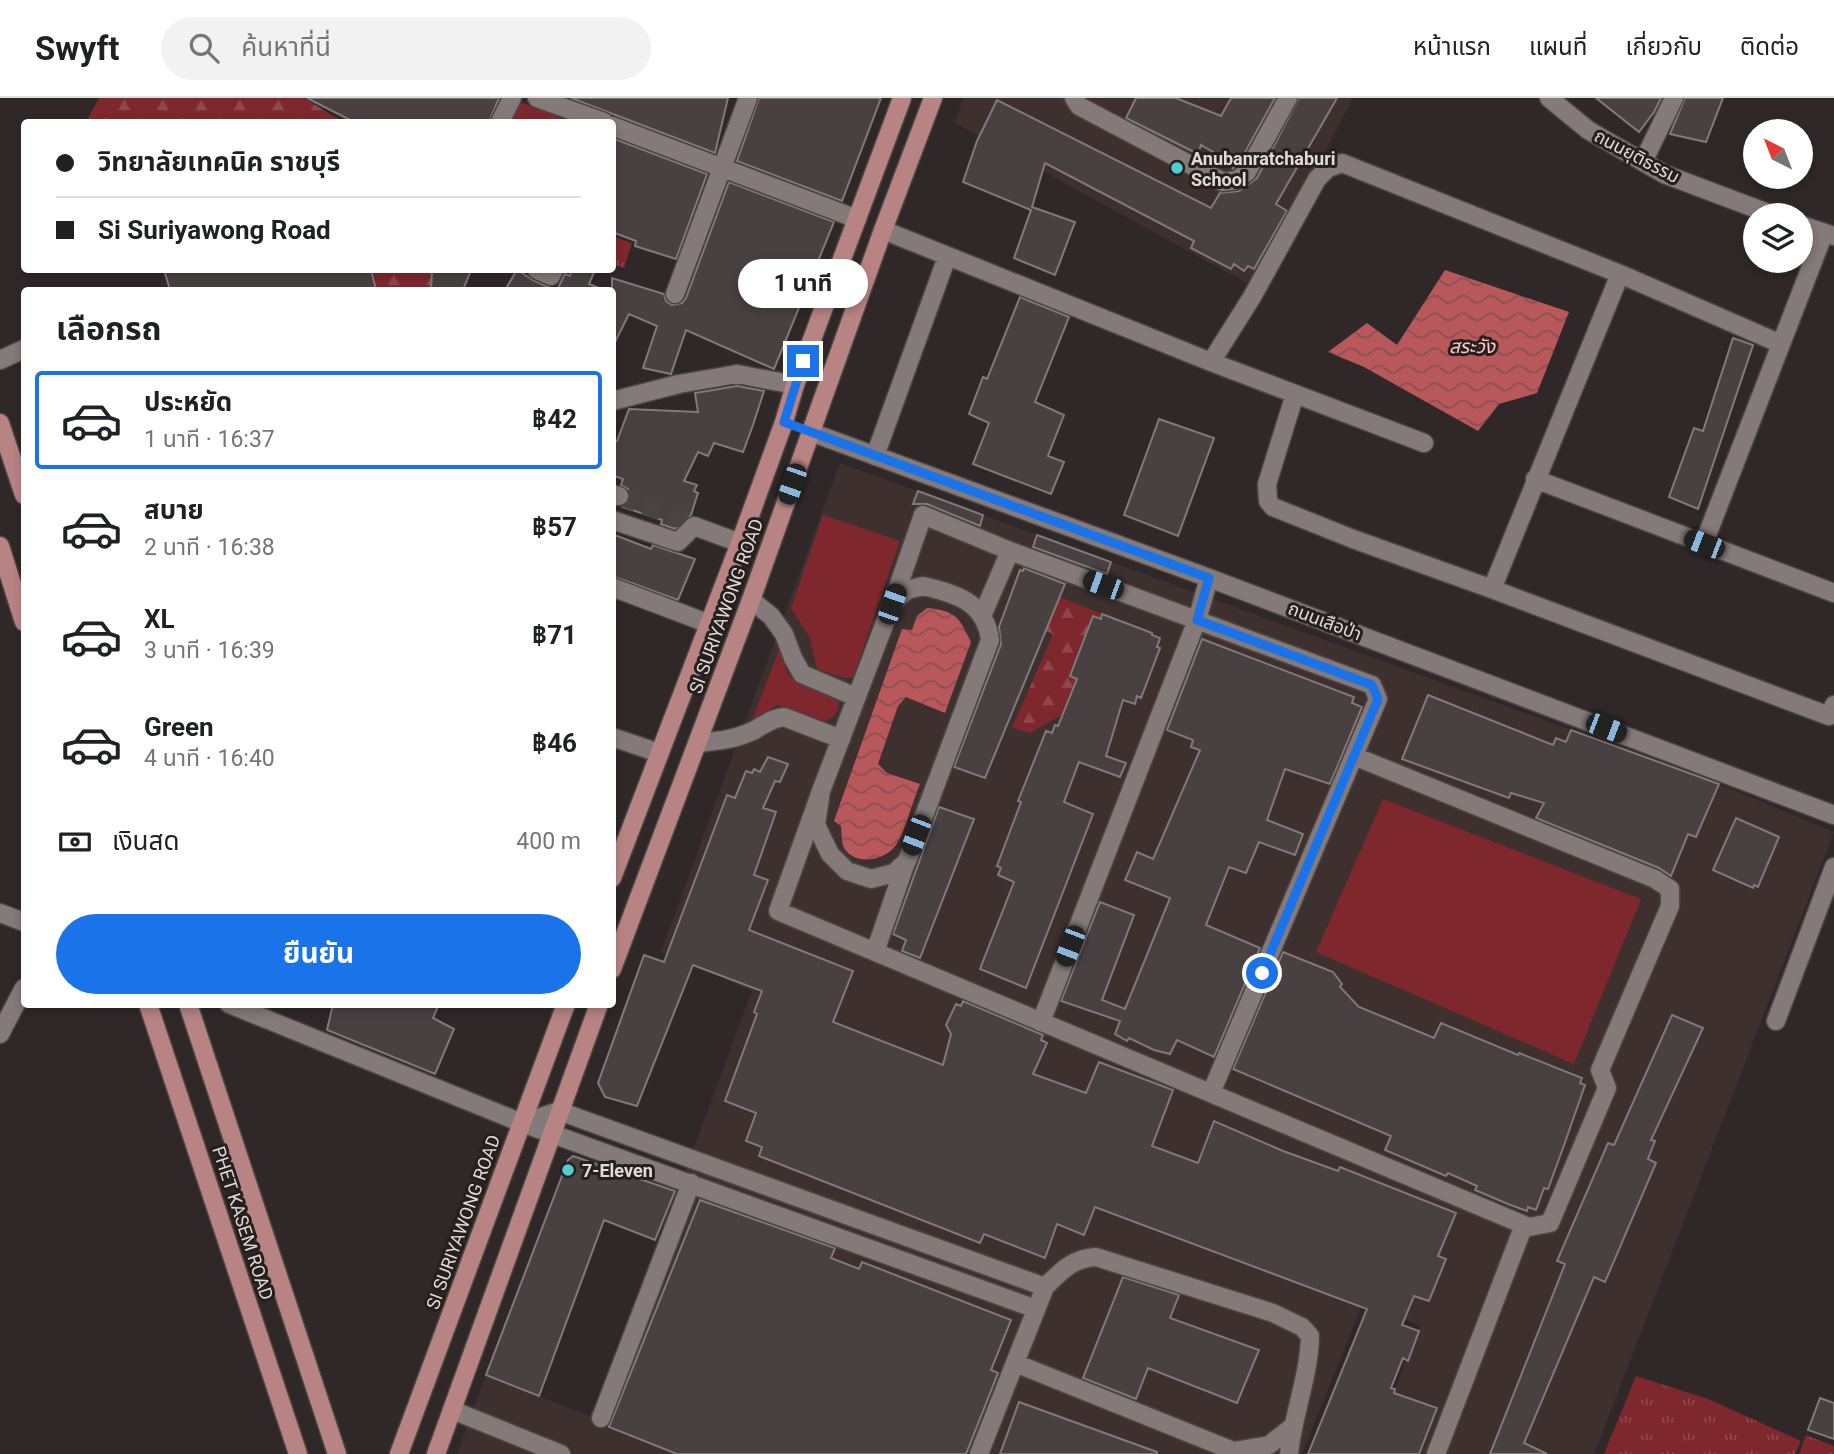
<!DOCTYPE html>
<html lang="th">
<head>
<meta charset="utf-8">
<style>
	:root { --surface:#fff; --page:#f2f2f2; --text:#202124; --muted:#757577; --line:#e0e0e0; --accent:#1a73e8 }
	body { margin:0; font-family:Roboto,"Noto Sans Thai",sans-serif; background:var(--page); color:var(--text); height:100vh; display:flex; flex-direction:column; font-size:26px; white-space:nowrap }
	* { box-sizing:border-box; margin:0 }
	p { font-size:23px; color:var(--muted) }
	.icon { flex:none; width:38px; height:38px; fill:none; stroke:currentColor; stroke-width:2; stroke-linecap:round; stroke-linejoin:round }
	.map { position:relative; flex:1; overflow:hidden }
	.panel { position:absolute; left:21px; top:189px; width:595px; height:721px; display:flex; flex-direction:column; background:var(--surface); border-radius:7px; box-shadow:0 4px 10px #0003 }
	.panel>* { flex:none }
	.guide { position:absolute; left:21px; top:21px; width:595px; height:154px; border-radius:7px; box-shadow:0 4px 10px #0003; display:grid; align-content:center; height:154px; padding:0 35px; background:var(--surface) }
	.needle { width:46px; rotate:318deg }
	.tools { position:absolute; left:1743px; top:21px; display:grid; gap:14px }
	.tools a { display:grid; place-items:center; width:70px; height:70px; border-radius:50%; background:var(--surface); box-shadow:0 4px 10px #0003; font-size:35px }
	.end { position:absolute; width:32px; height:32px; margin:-16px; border:9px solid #1a73e8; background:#fff; box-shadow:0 0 0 4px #fff }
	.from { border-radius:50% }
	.bubble { position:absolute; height:49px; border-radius:24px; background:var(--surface); box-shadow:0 4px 10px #0003; font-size:23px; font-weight:700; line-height:49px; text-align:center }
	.car { position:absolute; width:21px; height:42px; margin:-21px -10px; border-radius:9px; box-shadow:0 0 5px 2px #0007; background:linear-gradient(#222 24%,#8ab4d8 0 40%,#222 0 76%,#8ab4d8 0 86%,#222 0) }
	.guide b { display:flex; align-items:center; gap:24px; height:66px; font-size:26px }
	.guide b+b { border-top:2px solid var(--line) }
	.guide i { width:18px; height:18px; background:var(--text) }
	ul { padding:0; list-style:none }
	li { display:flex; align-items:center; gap:21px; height:98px; margin:0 14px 10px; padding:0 21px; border:4px solid transparent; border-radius:7px }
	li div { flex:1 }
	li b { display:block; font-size:26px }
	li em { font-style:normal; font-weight:700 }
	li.selected { border-color:var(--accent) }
	li>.icon { width:63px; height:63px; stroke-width:1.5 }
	h2 { padding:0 35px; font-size:32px; line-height:84px }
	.pay { display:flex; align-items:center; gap:18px; height:77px; padding:0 35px; font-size:26px }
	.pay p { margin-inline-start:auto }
	.action { display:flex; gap:14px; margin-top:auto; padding:14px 35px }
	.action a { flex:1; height:80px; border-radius:42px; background:var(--accent); color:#fff; font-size:28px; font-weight:700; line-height:80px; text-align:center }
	header { display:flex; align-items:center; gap:42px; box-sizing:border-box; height:98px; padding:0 35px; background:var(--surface); border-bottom:2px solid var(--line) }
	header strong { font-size:33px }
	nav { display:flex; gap:38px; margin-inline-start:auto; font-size:24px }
	.search { width:490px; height:63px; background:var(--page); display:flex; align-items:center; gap:18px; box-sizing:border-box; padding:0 24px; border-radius:38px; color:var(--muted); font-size:26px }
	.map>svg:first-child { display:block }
</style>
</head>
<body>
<header>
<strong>Swyft</strong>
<div class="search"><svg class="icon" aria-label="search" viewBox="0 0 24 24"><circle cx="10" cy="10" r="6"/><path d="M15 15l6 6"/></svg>ค้นหาที่นี่</div>
<nav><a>หน้าแรก</a><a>แผนที่</a><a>เกี่ยวกับ</a><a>ติดต่อ</a></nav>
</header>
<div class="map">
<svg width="1834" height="1356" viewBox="0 0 1834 1356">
	<defs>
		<pattern id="grass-tufts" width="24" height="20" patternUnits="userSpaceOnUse" patternTransform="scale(1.75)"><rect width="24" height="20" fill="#7e282e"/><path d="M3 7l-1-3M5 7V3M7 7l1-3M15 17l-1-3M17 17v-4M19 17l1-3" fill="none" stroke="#90474c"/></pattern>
		<pattern id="forest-firs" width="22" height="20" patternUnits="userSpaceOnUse" patternTransform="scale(1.75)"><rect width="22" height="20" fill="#7e282e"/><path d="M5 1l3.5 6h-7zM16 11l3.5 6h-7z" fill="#90474c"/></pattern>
		<pattern id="water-waves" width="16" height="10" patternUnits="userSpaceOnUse" patternTransform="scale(1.75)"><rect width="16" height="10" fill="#b9585a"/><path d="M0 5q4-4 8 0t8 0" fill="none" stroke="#8a4f50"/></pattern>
	</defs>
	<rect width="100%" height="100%" fill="#302828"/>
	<!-- built -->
	<path fill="#3f3030" d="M963 0H1353L1254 189 955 25Z
		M840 365 1719 686 1834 734 1594 1356H1369L1420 1228 1364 1202 1302 1356H457L486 1277 594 1320 752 893 661 854Z"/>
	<!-- grass -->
	<path fill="url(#grass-tufts)" d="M523 5 571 24H510L516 9Z
		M612 138 632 145 624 170 613 166Z
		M1636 1278 1708 1301 1801 1343 1795 1356H1604Z
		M1806 1337 1834 1348V1356H1799Z"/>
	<!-- forest -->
	<path fill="url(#forest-firs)" d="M99 0H304L343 24H86Z
		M371 172H432L440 192H376Z
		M1060 499 1102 516 1101 521 1093 519 1070 578 1078 582 1063 616 1030 635 1012 630 1053 536 1046 533Z"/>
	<!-- garden -->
	<path fill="#7e282e" d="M823 417 900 443 853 580 841 579 817 571 810 540 791 510Z
		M779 552C783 560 785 572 790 578 803 592 826 591 839 604 838 616 834 619 823 624L777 607 752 623Z
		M1383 701 1641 801 1574 966 1316 854Z"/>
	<!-- water -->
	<path fill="url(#water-waves)" d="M1445 172 1569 214 1537 295 1499 306 1478 333 1364 269 1328 254 1367 225 1397 247Z
		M927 510C956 513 959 519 971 544L945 615 906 599 898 608 878 666 887 675 920 686C913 702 905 734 896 747 885 763 855 768 844 750 841 744 842 735 841 728L834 723 902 531 912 532 917 518Z"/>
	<!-- building -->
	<path fill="#494141" stroke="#827979" stroke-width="2" d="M307 0H499L489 24H354Z
		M571 0H728L715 55Z
		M759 0H881L842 103 737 63Z
		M1136 0H1176L1221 18 1231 0H1275L1238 67 1232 71 1235 67 1201 47 1198 56 1126 20Z
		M1299 0H1337L1276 106 1287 113 1254 171 1248 168 1244 173 1234 166 1231 171 1191 150 1194 143 1045 65 1032 109 1075 124 1055 177 1014 160 1031 112 963 84 977 43 997 2 1211 110 1220 95 1239 93 1257 80Z
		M1596 0H1661L1654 14 1639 34Z
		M1685 0H1723L1706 44 1670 36Z
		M612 40 707 76 676 161 635 148 636 143 612 134Z
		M729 84 834 124 774 271 686 232 671 276 643 270 657 228 629 216 612 250V180L664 196 666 203 672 207 682 205 686 200Z
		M164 172H371L376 192H170Z
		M432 172H471L463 192H431Z
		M517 172 533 182 555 192H505Z
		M572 172H595L589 186 604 192H557L565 176 570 178Z
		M1020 199 1069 219 1035 304 1064 317 1048 358 1064 364 1051 396 973 366 989 325 969 316 983 279 987 281Z
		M1733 240 1753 247 1698 411 1669 399 1694 330 1703 333Z
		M737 288 764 293 753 327 743 354 714 345 708 358 698 354 684 383 697 387 694 393 698 395 691 417 675 431 661 426 662 422 623 409 630 402V396L628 391 621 387 623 381 612 377V343H617L629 311 698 314 695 295Z
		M1159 321 1214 340 1178 438 1124 417Z
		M918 393 983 417 980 428 927 406H913Z
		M612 436 651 451 653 447 695 461 678 502 612 478Z
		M1037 437 1111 464 1107 476 1033 449Z
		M1024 470 1065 486 985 680 954 669 1001 546 999 529 1020 472 1023 473Z
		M1102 516 1152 535V537L1160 540 1157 549 1160 550 1141 600 1137 598 1135 606 1123 602 1106 658 1126 665 1120 679 1079 664 1064 704 1093 716 1026 890 980 871 1014 784 998 777 1001 770 997 768 1021 704 1018 703 1046 633 1052 635 1055 627 1058 628 1077 581 1070 578 1093 518 1101 521Z
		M1202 541 1354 599 1352 605 1362 609 1330 686 1285 671 1267 722 1303 736 1295 757 1259 744 1246 775 1229 769 1206 827 1260 850 1214 959 1177 942 1170 956 1154 952 1129 940 1127 943 1115 936 1120 923 1061 903 1100 804 1134 817 1102 902 1125 911 1170 800 1125 782 1137 754 1153 761 1200 652 1191 649 1193 642 1167 632Z
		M1428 597 1553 647 1556 640 1566 644 1571 632 1719 686 1696 739 1688 736 1671 778 1659 770 1536 720 1544 705 1511 695 1509 700 1402 661Z
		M768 659 788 666 780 684 775 683 763 710 776 714 754 777 768 782 749 832 853 873 833 924 943 967 951 936 946 927 956 906 961 908 963 903 1043 937 1041 942 1047 945 1033 976 1086 995 1099 964 1173 992 1152 1048 1198 1065 1214 1023 1283 1053 1338 1073 1340 1069 1456 1115 1438 1158 1446 1161 1429 1203 1414 1198 1402 1227 1419 1233 1408 1263 1403 1260 1391 1290 1395 1291 1394 1295 1437 1310 1419 1356H1308L1367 1211 1095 1109 1084 1137 1057 1126 1045 1160 984 1136 980 1145 759 1058 762 1049 746 1043 756 1015 725 1003 757 916 754 914 762 893 693 867 637 1008 605 999 598 985 644 857 664 864 727 697 735 700 746 673 752 675 754 671 760 674Z
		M939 709 974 721 920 860 902 853 906 842 893 836Z
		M1736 720 1779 739 1758 789 1754 787 1753 790 1713 772Z
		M1283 854 1333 874 1342 886 1340 889 1359 909 1386 920 1434 940 1441 925 1518 957 1519 955 1582 980 1580 985 1585 987 1563 1050 1548 1091 1544 1090 1536 1112 1528 1109 1527 1113 1508 1106 1475 1092 1477 1088 1448 1075 1446 1078 1385 1052 1391 1038 1233 971Z
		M333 906H439L433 920 454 931 435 976 327 932Z
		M1672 917 1703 930 1651 1042 1655 1043 1648 1061 1656 1065 1605 1184 1594 1179 1524 1345 1547 1356H1490L1565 1166 1557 1163 1608 1045 1614 1047Z
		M573 1058 675 1093 655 1142 604 1122 539 1298 486 1277 568 1062Z
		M700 1102 835 1150 831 1160 859 1171 862 1164 1011 1222 991 1272 998 1275 966 1356H677L609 1329Z
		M1123 1179 1179 1197 1170 1220 1259 1252 1237 1305 1148 1270 1136 1301 1083 1280Z
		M1820 1300 1834 1305V1341L1808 1332Z
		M1019 1304 1157 1354V1356H1000Z"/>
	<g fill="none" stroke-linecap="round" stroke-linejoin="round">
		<!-- minor-tunnel -->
		<path stroke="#4a4343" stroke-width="18" stroke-dasharray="18 9" stroke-linecap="butt" d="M619 398 689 424"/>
		<!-- minor casing -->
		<g stroke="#4c4645" stroke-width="21">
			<path id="minor" d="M537 0 604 24
				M1074 0 1079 8 1223 84 1237 82 1247 74 1288 0
				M1549 0 1588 32 1664 76 1773 117
				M500 24 512 0
				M612 28 857 121
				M1643 64 1674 0
				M1801 127 1834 138
				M883 132 1211 264 1424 345
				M537 172 551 178 554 172
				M675 196 748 0
				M0 262 24 251
				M1211 264 1252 199 1317 81 1328 70 1342 65 1620 176 1781 246
				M1295 296 1267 386 1268 403 1273 409 1353 441 1492 491 1829 618 1834 607
				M612 303 679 286 737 276 795 287
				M813 335 1209 480 1834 717
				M875 358 947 159
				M1535 381 1834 495
				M612 396 619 398
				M612 422 678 444 694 428 740 445
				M1704 445 1824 135
				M923 488C957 496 985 504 990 542L907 763 894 775 871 781 847 773 830 756 816 727 821 693 892 506 907 492Z
				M612 489 707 525
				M1492 491 1620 176
				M751 502 771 518 784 536 793 560 802 576 856 599
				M892 506 923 417 1010 453 1372 587 1378 601 1211 995
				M982 518 1010 453
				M612 639 659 655
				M698 645C715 643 732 642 748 635 761 630 770 620 784 619L841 641
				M821 693 778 813 1524 1127 1529 1129 1550 1125 1607 990 1600 972 1670 808V791L1655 781 1354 658
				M0 815 24 824
				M875 854 905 767
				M229 906 522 1025 1036 1211
				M1776 923 1834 769
				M1041 924 1197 522 1209 480
				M0 936 24 890
				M522 1025 559 1013 1045 1189
				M1015 1265 1241 1356
				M452 1312 561 1356
				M601 1320 691 1085
				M1234 1353 1269 1347 1292 1329
				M979 1356 1045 1189C1061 1173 1073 1160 1096 1159L1273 1215 1302 1229 1310 1238C1309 1279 1293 1316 1289 1356
				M1436 1356 1524 1127"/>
		</g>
		<!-- major casing -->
		<g stroke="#4c4645" stroke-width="21">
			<path id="major" d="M0 325 24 397
				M0 448 24 524
				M612 780 740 445 784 324 795 287 902 0
				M612 871 751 502 883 132 933 0
				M148 906 298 1356
				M188 906 337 1356
				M399 1356 566 906
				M436 1356 599 906"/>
		</g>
		<!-- minor -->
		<use href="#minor" stroke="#837a79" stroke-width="18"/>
		<!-- major -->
		<use href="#major" stroke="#b88483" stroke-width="18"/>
	</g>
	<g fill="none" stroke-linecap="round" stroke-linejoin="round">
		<!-- route -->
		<path stroke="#1a73e8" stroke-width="9" d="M803 263 784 324 1209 480 1197 522 1372 587 1378 601 1262 875"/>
	</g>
	<!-- markers -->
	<g fill="#51ccd3" stroke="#261f1e" stroke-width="2.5">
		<circle cx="1177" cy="70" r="7"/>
		<circle cx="568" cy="1072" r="7"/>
	</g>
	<g text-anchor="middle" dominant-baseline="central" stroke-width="6" stroke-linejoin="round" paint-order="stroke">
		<!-- street labels -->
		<g font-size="18" fill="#e0dbda" stroke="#261f1e">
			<text transform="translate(1637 58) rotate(28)">ถนนยุติธรรม</text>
			<text transform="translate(726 508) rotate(-70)">SI SURIYAWONG ROAD</text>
			<text transform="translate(1325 523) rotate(21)">ถนนเสือป่า</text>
			<text transform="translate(463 1124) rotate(-70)">SI SURIYAWONG ROAD</text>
			<text transform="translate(243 1125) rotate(72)">PHET KASEM ROAD</text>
		</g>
		<!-- poi labels -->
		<g font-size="18" font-weight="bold" fill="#e0dbda" stroke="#261f1e" text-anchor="start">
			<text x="1191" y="60">Anubanratchaburi<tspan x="1191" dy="21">School</tspan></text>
			<text x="582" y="1072">7-Eleven</text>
		</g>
		<!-- water labels -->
		<g font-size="19" font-style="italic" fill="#fdc6c5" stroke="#261f1e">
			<text x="1472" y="248">สระวัง</text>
		</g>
	</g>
</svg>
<div class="tools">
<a><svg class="needle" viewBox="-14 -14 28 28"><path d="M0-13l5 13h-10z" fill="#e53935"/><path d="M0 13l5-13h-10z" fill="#757577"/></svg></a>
<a><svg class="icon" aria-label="layers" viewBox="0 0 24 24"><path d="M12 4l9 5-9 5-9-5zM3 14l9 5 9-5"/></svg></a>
</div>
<i class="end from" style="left:1262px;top:875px"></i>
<i class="end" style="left:803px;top:263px"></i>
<div class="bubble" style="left:738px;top:161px;width:130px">1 นาที</div>
<i class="car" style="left:792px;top:386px;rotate:199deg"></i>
<i class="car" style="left:1704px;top:446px;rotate:291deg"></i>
<i class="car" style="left:1103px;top:487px;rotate:290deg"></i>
<i class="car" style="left:892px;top:506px;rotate:19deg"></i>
<i class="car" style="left:1606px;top:630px;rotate:111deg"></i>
<i class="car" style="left:916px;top:737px;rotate:201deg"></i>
<i class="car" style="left:1070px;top:848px;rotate:201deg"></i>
<div class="guide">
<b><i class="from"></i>วิทยาลัยเทคนิค ราชบุรี</b>
<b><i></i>Si Suriyawong Road</b>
</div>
<section class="panel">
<h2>เลือกรถ</h2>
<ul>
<li class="selected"><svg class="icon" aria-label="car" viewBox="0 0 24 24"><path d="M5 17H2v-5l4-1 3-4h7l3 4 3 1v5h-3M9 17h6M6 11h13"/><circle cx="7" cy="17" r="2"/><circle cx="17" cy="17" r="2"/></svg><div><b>ประหยัด</b><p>1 นาที · 16:37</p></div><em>฿42</em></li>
<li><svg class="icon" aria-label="car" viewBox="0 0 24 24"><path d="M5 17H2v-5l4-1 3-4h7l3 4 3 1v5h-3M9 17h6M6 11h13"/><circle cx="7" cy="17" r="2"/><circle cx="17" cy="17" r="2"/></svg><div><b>สบาย</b><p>2 นาที · 16:38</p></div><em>฿57</em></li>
<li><svg class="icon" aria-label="car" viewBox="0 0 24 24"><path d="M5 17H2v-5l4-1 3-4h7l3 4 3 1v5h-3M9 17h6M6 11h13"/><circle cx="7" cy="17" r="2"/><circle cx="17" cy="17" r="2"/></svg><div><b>XL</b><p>3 นาที · 16:39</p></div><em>฿71</em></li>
<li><svg class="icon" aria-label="car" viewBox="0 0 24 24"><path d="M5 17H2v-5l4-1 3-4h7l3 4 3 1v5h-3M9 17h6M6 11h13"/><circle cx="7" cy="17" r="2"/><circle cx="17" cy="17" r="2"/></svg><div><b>Green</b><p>4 นาที · 16:40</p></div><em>฿46</em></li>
</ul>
<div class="pay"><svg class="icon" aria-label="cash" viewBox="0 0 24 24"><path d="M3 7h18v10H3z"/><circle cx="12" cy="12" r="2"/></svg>เงินสด<p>400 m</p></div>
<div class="action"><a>ยืนยัน</a></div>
</section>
</div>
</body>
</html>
